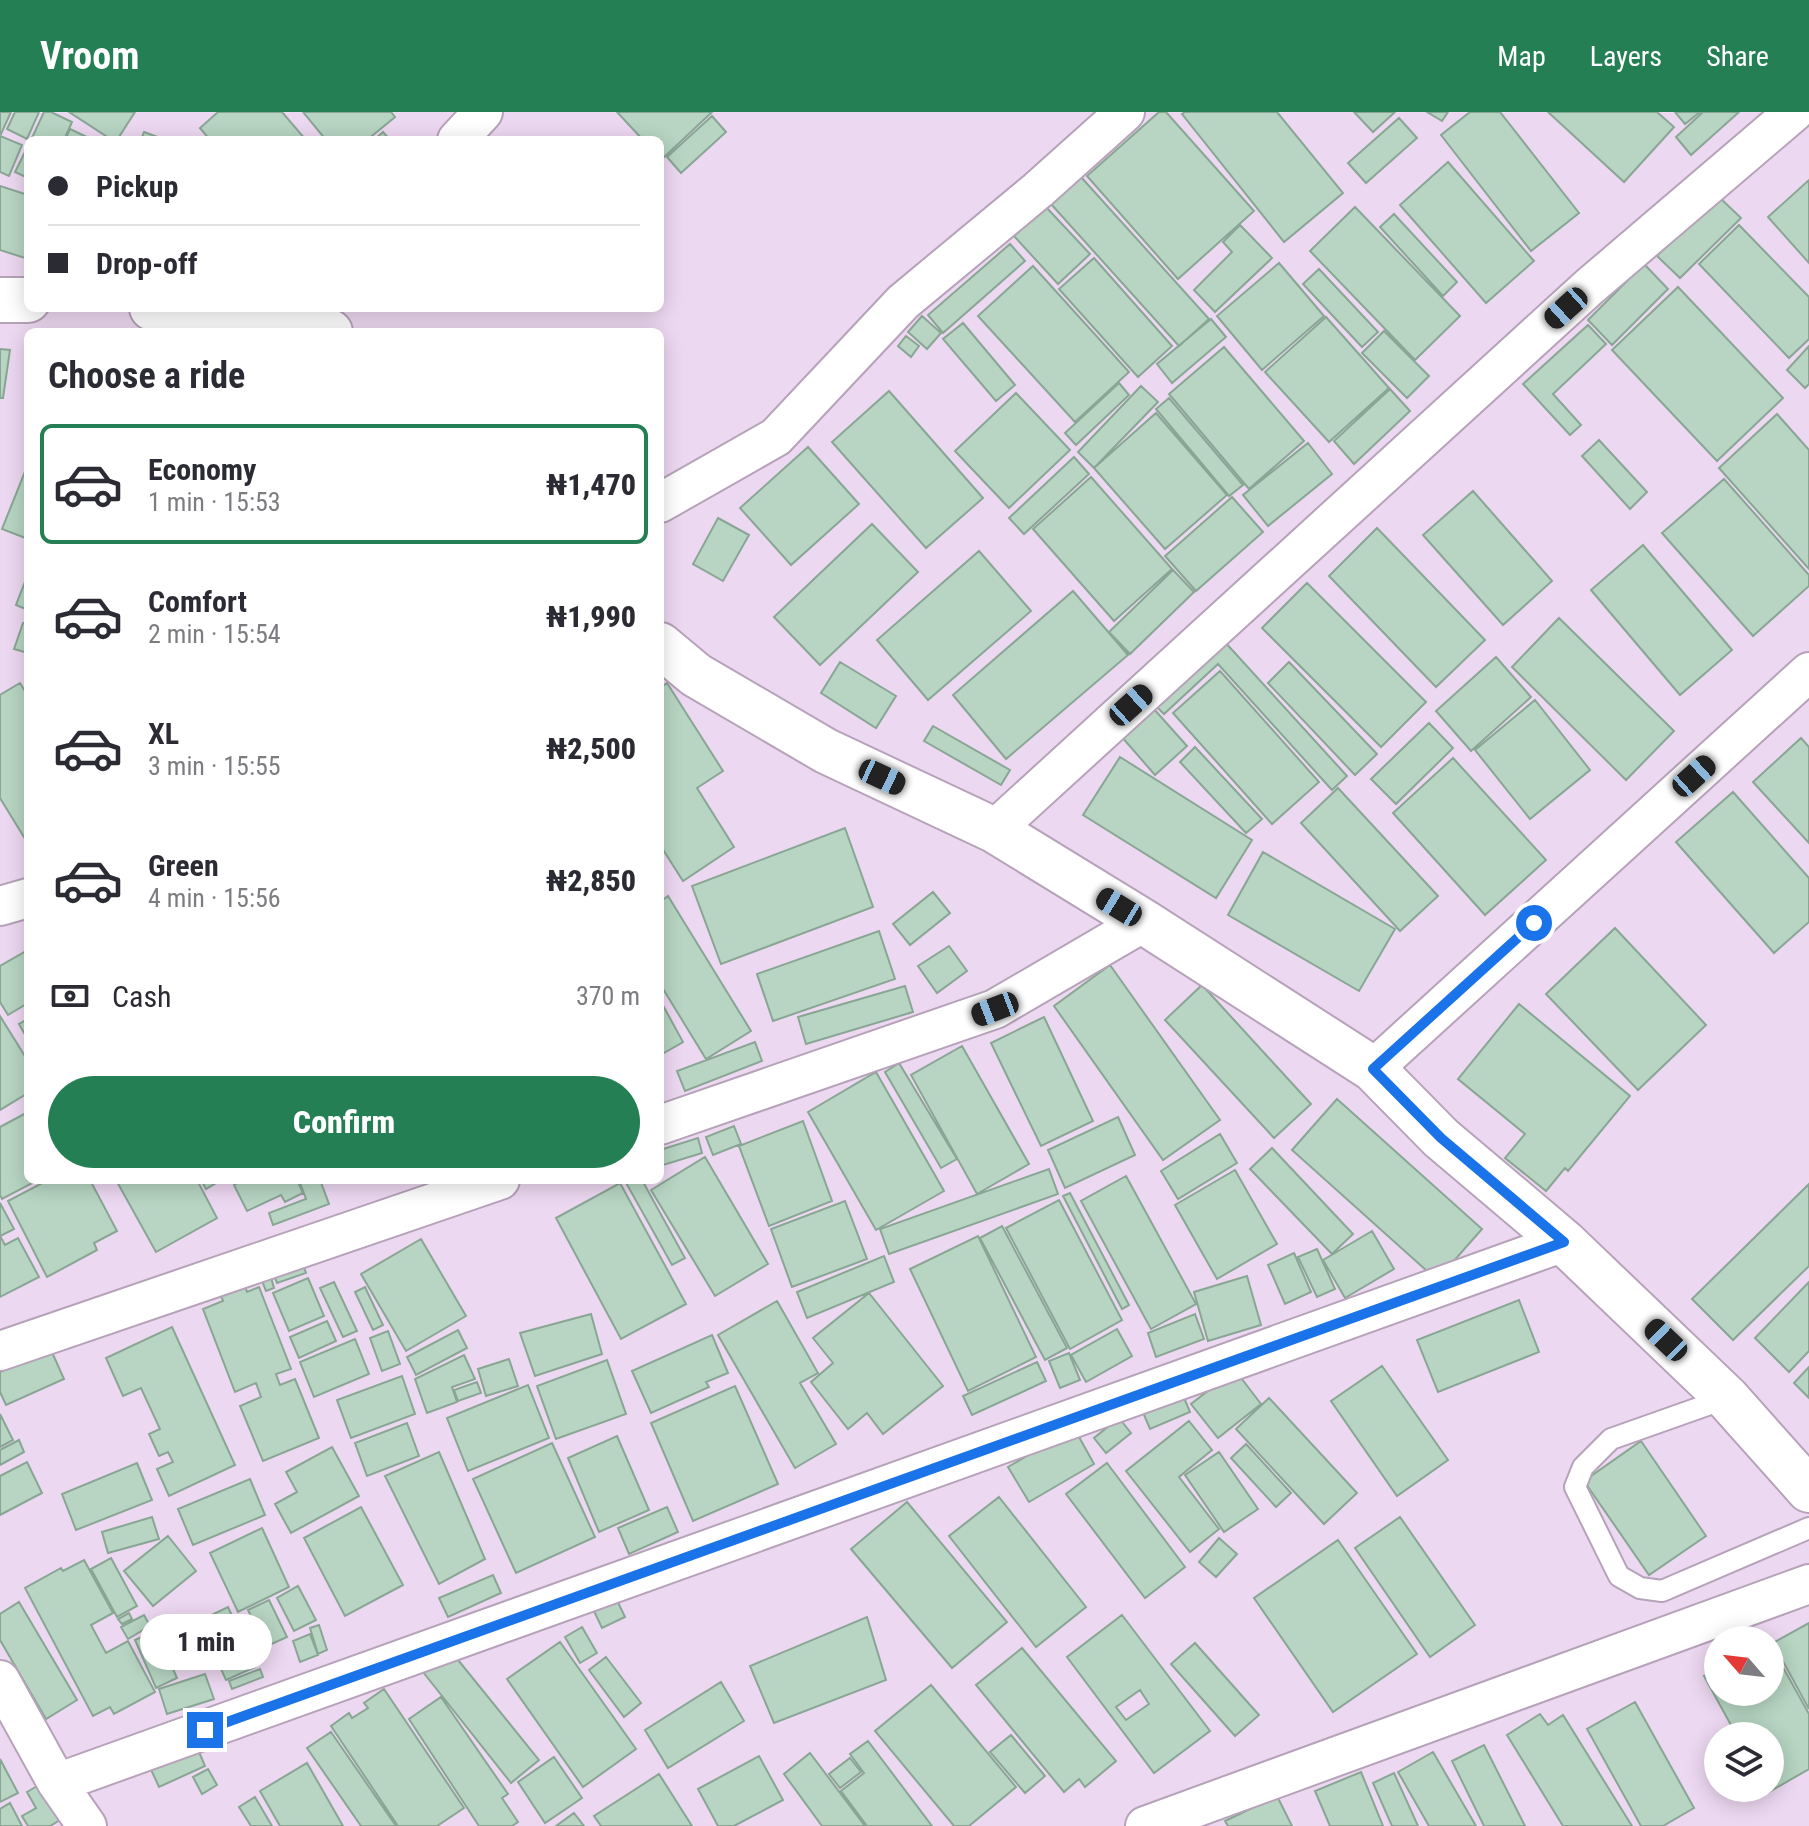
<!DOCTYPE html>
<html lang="en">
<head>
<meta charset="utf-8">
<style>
	:root { --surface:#fff; --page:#f2f2f3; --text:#2b2b33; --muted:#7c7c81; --line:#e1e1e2; --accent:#247f54 }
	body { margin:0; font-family:"Roboto Condensed",sans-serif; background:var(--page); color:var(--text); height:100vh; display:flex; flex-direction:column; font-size:30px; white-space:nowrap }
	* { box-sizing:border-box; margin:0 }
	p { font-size:26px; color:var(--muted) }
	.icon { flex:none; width:44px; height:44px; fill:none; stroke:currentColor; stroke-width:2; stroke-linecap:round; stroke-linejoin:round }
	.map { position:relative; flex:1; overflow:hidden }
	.drawer { position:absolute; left:24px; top:216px; width:640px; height:856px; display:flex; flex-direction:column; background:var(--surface); border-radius:12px; box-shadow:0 4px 20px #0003 }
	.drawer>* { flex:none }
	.top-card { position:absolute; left:24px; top:24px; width:640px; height:176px; border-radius:12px; box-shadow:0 4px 20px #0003; display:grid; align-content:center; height:176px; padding:0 24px; background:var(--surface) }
	.needle { width:52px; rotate:298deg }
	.controls { position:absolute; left:1704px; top:1514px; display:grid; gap:16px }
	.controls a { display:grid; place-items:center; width:80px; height:80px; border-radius:50%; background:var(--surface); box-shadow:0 4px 20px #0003; font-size:40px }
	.end { position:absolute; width:36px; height:36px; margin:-18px; border:10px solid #1a73e8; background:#fff; box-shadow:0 0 0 4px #fff }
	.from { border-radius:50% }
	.bubble { position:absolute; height:56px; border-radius:28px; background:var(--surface); box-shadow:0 4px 20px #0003; font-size:26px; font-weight:800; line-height:56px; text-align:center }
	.car { position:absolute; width:24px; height:48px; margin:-24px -12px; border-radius:10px; box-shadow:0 0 6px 2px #0007; background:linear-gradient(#222 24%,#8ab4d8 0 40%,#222 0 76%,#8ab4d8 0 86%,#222 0) }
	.top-card b { display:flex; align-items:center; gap:28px; height:76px; font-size:30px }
	.top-card b+b { border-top:2px solid var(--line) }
	.top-card i { width:20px; height:20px; background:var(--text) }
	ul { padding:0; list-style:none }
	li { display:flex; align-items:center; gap:24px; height:120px; margin:0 16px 12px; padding:0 8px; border:4px solid transparent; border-radius:12px }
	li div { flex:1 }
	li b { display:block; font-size:30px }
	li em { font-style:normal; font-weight:800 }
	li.active { border-color:var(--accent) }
	li>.icon { width:72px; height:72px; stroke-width:1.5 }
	h2 { padding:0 24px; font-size:36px; line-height:96px }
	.pay { display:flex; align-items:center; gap:20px; height:88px; padding:0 24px; font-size:30px }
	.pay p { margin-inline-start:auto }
	.action { display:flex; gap:16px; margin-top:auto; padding:16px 24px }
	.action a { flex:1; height:92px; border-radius:48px; background:var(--accent); color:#fff; font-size:32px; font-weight:800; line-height:92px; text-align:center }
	header { display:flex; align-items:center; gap:48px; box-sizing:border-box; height:112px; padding:0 40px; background:var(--accent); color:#fff }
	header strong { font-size:38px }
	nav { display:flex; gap:44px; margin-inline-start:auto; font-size:28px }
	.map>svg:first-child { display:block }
</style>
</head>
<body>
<header>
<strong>Vroom</strong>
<nav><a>Map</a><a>Layers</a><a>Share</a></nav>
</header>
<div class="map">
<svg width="1809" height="1714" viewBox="0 0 1809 1714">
	<rect width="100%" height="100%" fill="#edd8f1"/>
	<!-- building -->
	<path fill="#b7d5c2" stroke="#89a695" stroke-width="2" fill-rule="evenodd" d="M0 0H11L1 22 0 21Z
		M15 0H39L27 27 7 17Z
		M44 0H51L72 10 64 28H31Z
		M69 0H135L117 28H112Z
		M218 0H282L306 28H210L200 16Z
		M303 0H391L395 5 367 28H326Z
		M617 0H712L661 48 660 28H643Z
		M1159 0H1166L1254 99 1178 167 1087 64Z
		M1185 0H1277L1343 81 1284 130 1182 2Z
		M1354 0H1395L1373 20Z
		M1427 0H1448L1442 9Z
		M1470 0H1500L1579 101 1531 139 1441 23Z
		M1548 0H1657L1674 15 1624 70Z
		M1675 0H1700L1685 12Z
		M1703 0H1739L1691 43 1676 25Z
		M712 4 726 20 681 61 667 45Z
		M1399 6 1417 26 1366 71 1348 51Z
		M70 17 93 28H65Z
		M144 20 163 27 141 28Z
		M383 20 390 28H374Z
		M0 24 22 33 9 64 0 60Z
		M28 34V66L15 60Z
		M1448 50 1534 149 1486 191 1400 93Z
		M1081 65 1209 207 1179 234 1051 92Z
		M1809 68V151L1768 105Z
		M0 74 28 83V147L0 138Z
		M1718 84 1741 106 1680 166 1657 144Z
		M1046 95 1090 142 1058 172 1014 124Z
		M1355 95 1460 204 1415 248 1310 139Z
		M1394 102 1457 170 1443 184 1380 115Z
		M1240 113 1272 146 1215 200 1194 178 1232 140 1223 130Z
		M1739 113 1809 185V227L1789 246 1699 152Z
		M1010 132 1025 149 943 221 928 203Z
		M1094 146 1172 234 1138 265 1059 177Z
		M1279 151 1324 204 1262 258 1217 204Z
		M1644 152 1668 177 1612 233 1588 208Z
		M1033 154 1129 260 1075 310 978 204Z
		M1319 157 1378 220 1362 235 1303 172Z
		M1678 175 1783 286 1717 349 1612 238Z
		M922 204 941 221 927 237 908 220Z
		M1326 205 1389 276 1329 330 1265 260Z
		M1211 207 1226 225 1172 271 1157 252Z
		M963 211 1015 273 996 289 943 227Z
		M1588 213 1606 232 1553 282 1581 313 1570 323 1523 272Z
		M1384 219 1429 264 1407 286 1362 241Z
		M906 224 919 234 911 245 898 234Z
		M1809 234V272L1805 276 1787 258Z
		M1224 235 1304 329 1249 377 1169 282Z
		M0 237 10 238 3 286H0Z
		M1119 271 1129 283 1076 333 1065 321Z
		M1141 274 1158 290 1094 356 1078 340Z
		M1390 277 1410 299 1354 352 1334 329Z
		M889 279 983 386 926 436 832 330Z
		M1016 281 1070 338 1009 396 955 339Z
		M1169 286 1243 373 1229 384 1156 297Z
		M1156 301 1227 383 1165 437 1094 356Z
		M1777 302 1809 338V457L1719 356Z
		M1599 328 1647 380 1630 397 1582 344Z
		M1308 331 1332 362 1268 414 1243 383Z
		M808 335 859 392 791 453 740 396Z
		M1074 345 1089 362 1024 422 1009 406Z
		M28 352V427L2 417Z
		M1091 365 1172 457 1114 509 1033 417Z
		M1724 367 1809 463V474L1753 524 1662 421Z
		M1473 379 1552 469 1503 513 1423 423Z
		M1232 385 1263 420 1196 479 1165 444Z
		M718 406 749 423 723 469 693 452Z
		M872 412 918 460 820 553 774 505Z
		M1377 416 1485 528 1436 575 1329 464Z
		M1643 433 1732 538 1680 583 1591 478Z
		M979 439 1031 499 928 588 877 528Z
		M1173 458 1194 480 1130 542 1109 520Z
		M28 462V498L16 493Z
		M1307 471 1426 590 1381 635 1262 516Z
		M1073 479 1128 543 1006 647 953 583Z
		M1559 506 1674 619 1626 668 1512 555Z
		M23 511 28 513V541L14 537Z
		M1224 529 1347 664 1332 678 1218 552 1164 602 1155 593Z
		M1496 545 1531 585 1471 639 1436 599Z
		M840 550 896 584 876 616 821 581Z
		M1289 550 1377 642 1355 663 1268 571Z
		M1220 559 1319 670 1272 712 1173 601Z
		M20 571 28 584 27 730 0 686V583Z
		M667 571 723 659 697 676 734 735 683 769 660 733V576Z
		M1535 588 1590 658 1530 707 1475 638Z
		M1153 596 1187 634 1155 663 1121 624Z
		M1429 611 1453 636 1396 692 1371 667Z
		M933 614 1010 658 1001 673 924 629Z
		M1801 626 1809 635V731L1753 670Z
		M1195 635 1262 707 1246 721 1180 650Z
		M1120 645 1252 728 1216 786 1083 703Z
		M1453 646 1546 748 1485 803 1393 701Z
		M1338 676 1438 784 1400 819 1301 711Z
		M1733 680 1809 766V810L1774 841 1676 730Z
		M845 716 873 795 721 852 692 774Z
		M1263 740 1395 817 1359 879 1228 803Z
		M933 780 950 801 910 833 893 812Z
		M668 784 751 919 706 947 660 872V790Z
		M1615 816 1706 913 1638 978 1546 882Z
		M879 819 895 867 773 909 757 862Z
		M949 834 967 859 937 881 918 854Z
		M28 838V891L8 903 0 890V854Z
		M1110 853 1220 1008 1163 1048 1054 894Z
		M1202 873 1311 992 1274 1026 1165 908Z
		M905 874 913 900 806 932 798 905Z
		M660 888 683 930 664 941 660 934Z
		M1519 892 1630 984 1568 1059 1565 1056 1546 1079 1505 1046 1525 1022 1458 967Z
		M0 904 28 949V981L0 998Z
		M1044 905 1093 1009 1041 1034 991 931Z
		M28 907V928L19 912Z
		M755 930 762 949 685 979 677 959Z
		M962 934 1029 1052 977 1082 911 963Z
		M899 951 957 1047 941 1056 885 960Z
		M876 960 944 1079 876 1118 808 1000Z
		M1337 987 1482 1117 1437 1168 1292 1038Z
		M28 1000V1068H38L2 1087 0 1083V1015Z
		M1118 1005 1135 1043 1065 1076 1048 1038Z
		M803 1009 832 1089 769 1114 739 1034Z
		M734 1014 741 1032 713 1043 706 1025Z
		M1220 1022 1237 1051 1178 1087 1161 1059Z
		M698 1026 702 1041 660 1054V1038Z
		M1272 1036 1353 1122 1332 1142 1250 1057Z
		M705 1045 768 1152 715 1184 651 1078Z
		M1049 1057 1058 1082 889 1142 880 1117Z
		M1235 1058 1277 1132 1217 1167 1175 1093Z
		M1126 1064 1196 1192 1151 1217 1081 1089Z
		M48 1068H90L117 1119 94 1131 97 1138 47 1165 8 1089Z
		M116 1068H197L217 1106 156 1140Z
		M201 1068H221L206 1077Z
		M242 1068H297L303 1081 285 1090 281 1083 247 1099 234 1073Z
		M299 1068H320L329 1092 273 1113 269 1101 306 1087Z
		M642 1068 685 1146 672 1153 625 1069Z
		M620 1071 686 1192 621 1227 556 1106Z
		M1809 1072V1154L1733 1228 1692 1187Z
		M1070 1081 1129 1193 1122 1197 1063 1084Z
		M1059 1088 1122 1208 1070 1237 1006 1116Z
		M845 1089 867 1147 792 1175 771 1117Z
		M0 1091 14 1117 0 1124 5 1133 18 1126 39 1165 0 1185Z
		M1002 1114 1067 1236 1045 1248 980 1126Z
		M1372 1119 1394 1157 1345 1186 1323 1148Z
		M978 1124 1036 1245 968 1279 910 1157Z
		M421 1127 466 1204 406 1239 361 1162Z
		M1317 1137 1335 1177 1317 1185 1298 1145Z
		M1294 1141 1311 1180 1285 1192 1268 1153Z
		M884 1144 894 1170 807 1206 797 1180Z
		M301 1147 306 1161 277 1171 272 1158Z
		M270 1162 274 1176 266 1179 261 1166Z
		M241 1164 247 1180 259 1175 291 1257 276 1262 280 1273 295 1267 319 1326 263 1349 240 1294 261 1285 256 1271 235 1280 203 1197 223 1189 217 1174Z
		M1247 1164 1261 1213 1208 1229 1194 1180Z
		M308 1166 324 1204 289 1219 273 1181Z
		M334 1170 357 1219 343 1225 320 1176Z
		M1809 1170V1239L1789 1260 1755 1226Z
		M365 1175 383 1213 373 1218 355 1180Z
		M869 1181 943 1274 883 1322 867 1301 848 1317 811 1270 833 1251 813 1226Z
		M1519 1188 1539 1240 1438 1280 1417 1228Z
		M777 1189 818 1261 800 1271 836 1332 795 1356 718 1223Z
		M591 1202 602 1242 535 1264 520 1221Z
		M1195 1202 1204 1227 1156 1245 1148 1221Z
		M327 1209 336 1229 299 1246 290 1225Z
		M172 1215 235 1353 169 1384 157 1357 173 1350 168 1340 159 1344 149 1322 160 1317 141 1276 123 1284 106 1246Z
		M1117 1217 1132 1244 1086 1270 1071 1243Z
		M458 1218 467 1236 416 1263 407 1245Z
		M388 1219 400 1252 382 1259 370 1226Z
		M712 1223 728 1261 706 1270 709 1275 651 1301 632 1259Z
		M355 1227 369 1262 314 1285 300 1250Z
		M51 1238 64 1267 6 1293 0 1280V1260Z
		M1069 1241 1080 1268 1060 1276 1049 1249Z
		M464 1243 475 1267 452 1275 457 1290 427 1301 415 1267Z
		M509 1247 518 1274 486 1284 478 1257Z
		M607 1248 626 1302 556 1327 537 1274Z
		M1037 1250 1046 1269 972 1303 963 1284Z
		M1382 1254 1448 1348 1397 1384 1331 1289Z
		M1809 1255V1286L1794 1271Z
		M1235 1258 1261 1292 1218 1326 1191 1292Z
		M402 1264 415 1302 351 1326 337 1288Z
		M477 1270 481 1281 458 1289 454 1278Z
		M528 1273 549 1326 468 1359 447 1306Z
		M735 1274 778 1372 693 1409 651 1311Z
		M1182 1281 1190 1300 1150 1317 1142 1298Z
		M1269 1286 1357 1381 1324 1412 1236 1317Z
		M0 1302 13 1328 0 1335Z
		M1119 1306 1131 1321 1106 1341 1094 1326Z
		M1189 1309 1212 1338 1179 1365 1219 1417 1190 1440 1126 1359Z
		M407 1311 419 1344 367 1364 355 1331Z
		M1074 1316 1094 1352 1029 1390 1008 1355Z
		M617 1324 649 1398 599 1420 568 1346Z
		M19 1328 24 1340 0 1353V1338Z
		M1641 1329 1706 1424 1649 1463 1584 1369Z
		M552 1331 595 1425 516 1461 473 1367Z
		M1246 1332 1291 1381 1276 1395 1231 1346Z
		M332 1335 359 1384 291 1421 275 1392 297 1380 286 1360Z
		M439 1340 485 1447 439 1472 385 1364Z
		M1219 1340 1258 1397 1224 1420 1185 1363Z
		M27 1350 42 1381 0 1403V1364Z
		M137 1351 152 1388 76 1418 62 1382Z
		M1107 1351 1185 1455 1145 1486 1066 1382Z
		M250 1367 265 1403 193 1433 178 1397Z
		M999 1385 1086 1495 1036 1535 949 1424Z
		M907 1390 1007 1510 952 1556 851 1437Z
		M361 1395 403 1473 345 1504 304 1426Z
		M667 1395 678 1420 629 1442 618 1416Z
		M152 1405 159 1427 108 1441 102 1420Z
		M1400 1405 1475 1513 1430 1545 1355 1436Z
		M262 1416 289 1475 238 1500 210 1441Z
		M168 1424 196 1459 153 1494 124 1459Z
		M1219 1426 1237 1442 1216 1465 1199 1450Z
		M1338 1428 1417 1542 1333 1600 1254 1486Z
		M111 1446 137 1494 117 1505 91 1457Z
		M84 1448 113 1501 91 1513 106 1541 128 1529 155 1580 114 1602 110 1595 93 1604 25 1476 61 1456 63 1459Z
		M493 1463 501 1481 448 1505 439 1486Z
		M298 1474 316 1508 294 1519 277 1486Z
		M615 1484 625 1505 602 1516 592 1495Z
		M269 1488 287 1525 265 1535 248 1498Z
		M19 1490 77 1588 46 1607 0 1528V1502Z
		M228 1495 255 1555 226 1568 199 1509Z
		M129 1501 132 1507 122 1512 118 1507Z
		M144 1503 150 1514 128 1527 121 1515Z
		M1122 1503 1210 1619 1154 1661 1067 1545ZM1140 1578 1149 1592 1126 1608 1116 1595Z
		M867 1505 886 1568 774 1611 750 1554Z
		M1809 1511V1597L1773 1531Z
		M319 1513 327 1538 318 1542 310 1516Z
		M582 1515 597 1541 580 1551 565 1525Z
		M156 1518 177 1566 156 1576 135 1528Z
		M310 1522 318 1543 300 1550 293 1529Z
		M560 1530 636 1637 583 1675 507 1567Z
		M1195 1531 1259 1603 1235 1624 1171 1552Z
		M1770 1532 1809 1602V1657L1769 1680 1766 1676H1770V1624H1737L1704 1564 1718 1557V1580H1770Z
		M1022 1536 1116 1649 1085 1675 1079 1667 1064 1680 976 1573Z
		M450 1538 539 1648 511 1671 423 1560Z
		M606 1545 641 1591 624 1605 589 1558Z
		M260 1557 263 1565 232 1577 229 1569Z
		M205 1562 214 1587 167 1602 159 1577Z
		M721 1570 744 1609 668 1656 645 1618Z
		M931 1573 1016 1675 969 1714H954L875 1619Z
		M384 1577 464 1696 437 1714H398L331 1614 349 1601 352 1606 368 1596 364 1591Z
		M441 1585 508 1682 502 1686 518 1710 512 1714H479L409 1607Z
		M1635 1590 1694 1696 1663 1714H1641L1587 1617Z
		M1540 1602 1548 1613 1563 1603 1632 1714H1563L1507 1623Z
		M331 1620 396 1714H361L307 1636Z
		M1011 1623 1045 1664 1025 1681 990 1640Z
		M194 1628 205 1654 159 1675 147 1649Z
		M868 1629 932 1714H867L841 1679 864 1661 850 1642Z
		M1484 1633 1525 1714H1484L1452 1649Z
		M1433 1640 1476 1714H1429L1398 1660Z
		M810 1641 865 1714H822L784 1662Z
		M759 1644 783 1688 734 1714H718L698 1677Z
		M554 1645 582 1686 545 1711 518 1670Z
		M850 1646 861 1660 840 1676 829 1662Z
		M0 1647 18 1681 0 1690Z
		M307 1651 343 1714H280L260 1679Z
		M208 1657 217 1673 202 1682 193 1665Z
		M1361 1660 1383 1714H1330L1315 1679Z
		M1394 1661 1418 1714H1392L1373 1671Z
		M659 1662 692 1714H601L594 1704Z
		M44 1670 65 1705 50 1714H28L22 1704 36 1696 27 1680Z
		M1277 1684 1292 1714H1228L1225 1709Z
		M255 1685 272 1714H251L239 1695Z
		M10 1691 22 1714H0V1697Z
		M574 1701 584 1714H556Z"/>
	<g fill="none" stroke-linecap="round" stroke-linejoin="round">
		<!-- service casing -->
		<g stroke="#b6a2b9" stroke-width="24">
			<path id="service" d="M1727 1286 1611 1327 1583 1355 1575 1375 1619 1464 1640 1476 1662 1479 1809 1416"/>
		</g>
		<!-- minor casing -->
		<g stroke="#b6a2b9" stroke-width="42">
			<path id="minor" d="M457 28 483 0
				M660 391 776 325 903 190 1038 78 1125 0
				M994 718 1589 175 1794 0
				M0 794 28 786
				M1373 957 1809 560
				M660 1013 995 897 1144 810
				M0 1239 500 1068
				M0 1568 57 1671 87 1714
				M57 1671 1564 1130
				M1145 1714 1809 1472"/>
		</g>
		<!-- tertiary casing -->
		<g stroke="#b6a2b9" stroke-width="48">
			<path id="tertiary" d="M0 188H28
				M152 196 284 210 330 220
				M660 533 696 563 826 639 994 718 1144 810 1373 957 1441 1026 1564 1130 1727 1286 1809 1378"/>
		</g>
		<!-- service -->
		<use href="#service" stroke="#fff" stroke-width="20"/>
		<!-- minor -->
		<use href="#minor" stroke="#fff" stroke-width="38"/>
		<!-- tertiary -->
		<use href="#tertiary" stroke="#fff" stroke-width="44"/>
	</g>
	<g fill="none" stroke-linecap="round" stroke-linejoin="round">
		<!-- route -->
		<path stroke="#1a73e8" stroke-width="10" d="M205 1618 1564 1130 1441 1026 1373 957 1534 811"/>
	</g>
</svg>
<div class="controls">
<a><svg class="needle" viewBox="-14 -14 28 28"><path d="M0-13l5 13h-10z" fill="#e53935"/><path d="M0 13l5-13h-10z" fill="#7c7c81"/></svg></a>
<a><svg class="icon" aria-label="layers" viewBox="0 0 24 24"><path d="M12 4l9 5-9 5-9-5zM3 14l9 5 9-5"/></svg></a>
</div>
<i class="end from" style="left:1534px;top:811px"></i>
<i class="end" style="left:205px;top:1618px"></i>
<div class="bubble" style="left:140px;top:1502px;width:132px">1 min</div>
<i class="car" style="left:1566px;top:196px;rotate:228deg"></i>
<i class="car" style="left:1131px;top:593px;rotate:48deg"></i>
<i class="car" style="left:1694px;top:664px;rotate:48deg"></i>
<i class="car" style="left:882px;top:665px;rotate:115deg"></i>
<i class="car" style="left:1119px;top:795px;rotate:301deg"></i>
<i class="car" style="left:995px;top:897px;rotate:249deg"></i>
<i class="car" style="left:1666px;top:1228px;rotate:314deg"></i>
<div class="top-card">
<b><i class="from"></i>Pickup</b>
<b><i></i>Drop-off</b>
</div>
<section class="drawer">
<h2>Choose a ride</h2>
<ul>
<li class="active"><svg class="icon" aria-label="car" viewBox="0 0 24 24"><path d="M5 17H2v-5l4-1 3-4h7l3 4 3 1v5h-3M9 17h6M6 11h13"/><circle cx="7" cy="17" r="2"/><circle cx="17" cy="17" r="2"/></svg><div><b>Economy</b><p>1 min · 15:53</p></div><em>₦1,470</em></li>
<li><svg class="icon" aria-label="car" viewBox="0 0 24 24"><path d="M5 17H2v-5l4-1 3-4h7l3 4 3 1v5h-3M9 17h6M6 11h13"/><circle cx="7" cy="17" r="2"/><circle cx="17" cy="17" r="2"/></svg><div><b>Comfort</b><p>2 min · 15:54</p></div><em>₦1,990</em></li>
<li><svg class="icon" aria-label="car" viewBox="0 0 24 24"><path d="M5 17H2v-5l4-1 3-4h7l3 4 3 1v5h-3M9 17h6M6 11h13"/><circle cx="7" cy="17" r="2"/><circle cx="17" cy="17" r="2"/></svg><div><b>XL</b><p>3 min · 15:55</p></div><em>₦2,500</em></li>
<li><svg class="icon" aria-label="car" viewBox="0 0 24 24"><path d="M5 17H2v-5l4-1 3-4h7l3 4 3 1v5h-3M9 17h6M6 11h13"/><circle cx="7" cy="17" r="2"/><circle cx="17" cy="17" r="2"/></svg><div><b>Green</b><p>4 min · 15:56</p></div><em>₦2,850</em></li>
</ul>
<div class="pay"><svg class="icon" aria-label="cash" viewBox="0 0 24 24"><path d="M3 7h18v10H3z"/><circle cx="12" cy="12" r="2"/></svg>Cash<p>370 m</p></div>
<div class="action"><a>Confirm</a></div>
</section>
</div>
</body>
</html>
